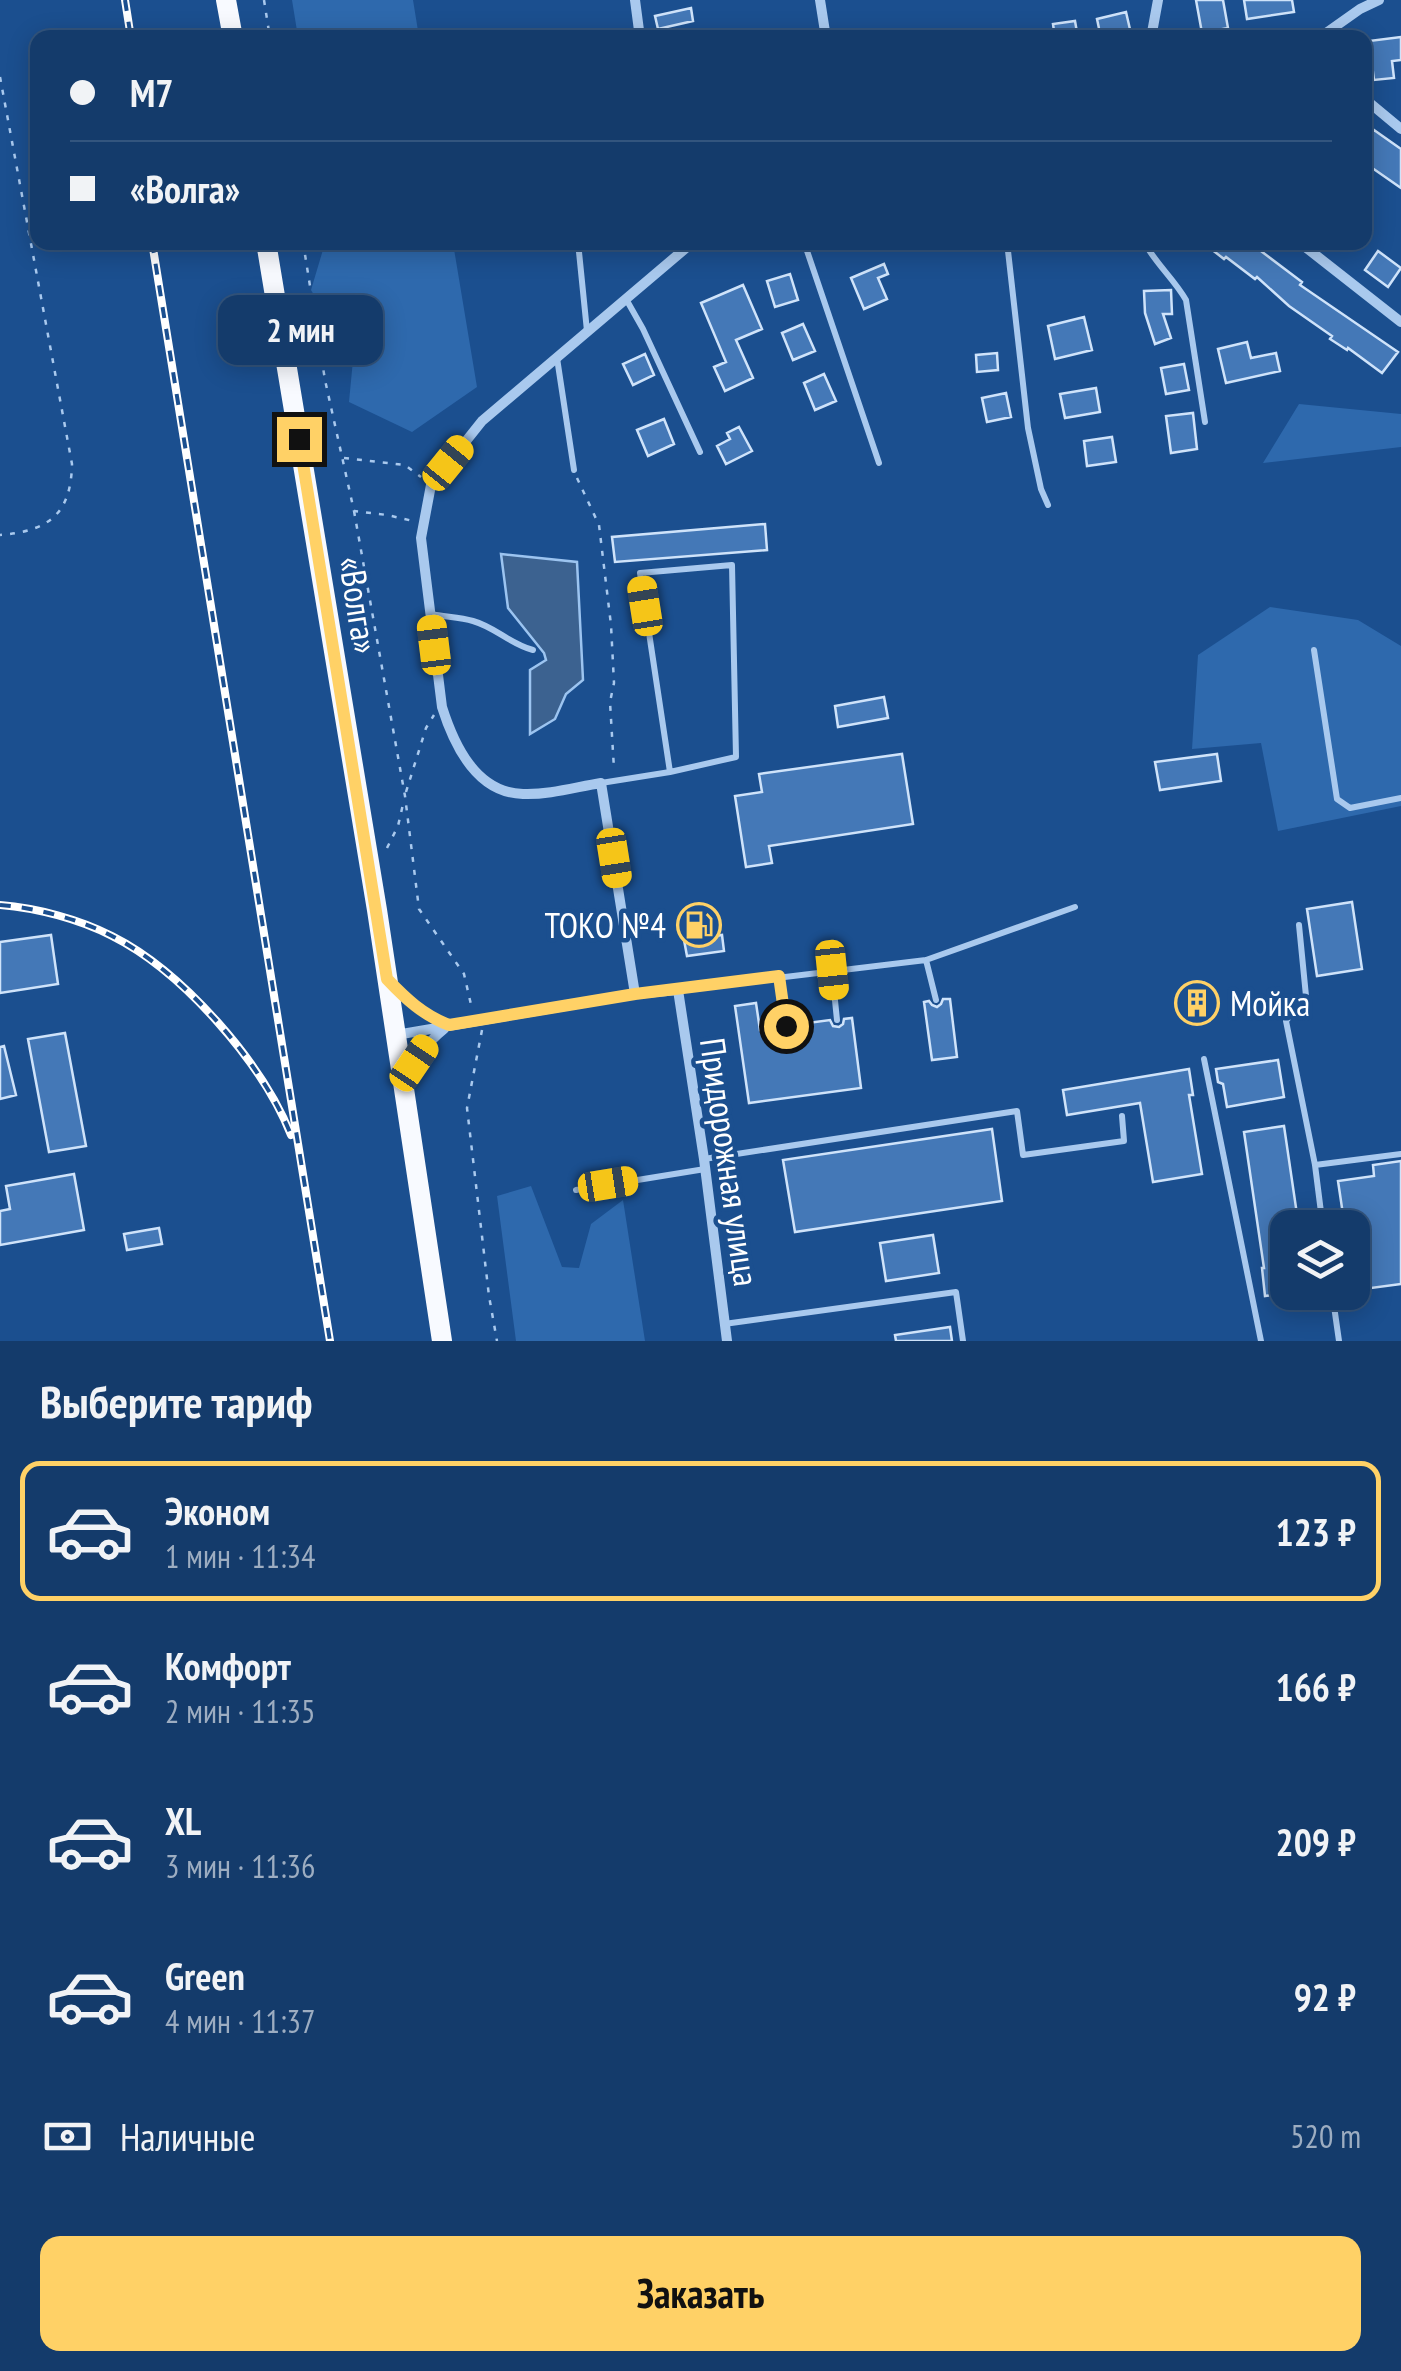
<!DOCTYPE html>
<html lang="ru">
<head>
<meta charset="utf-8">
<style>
	:root { --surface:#143b6b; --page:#214673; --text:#f1f3f6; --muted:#9dadc1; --line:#33557e; --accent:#ffd166 }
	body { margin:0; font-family:"PT Sans Narrow",sans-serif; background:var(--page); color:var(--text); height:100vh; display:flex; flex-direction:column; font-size:38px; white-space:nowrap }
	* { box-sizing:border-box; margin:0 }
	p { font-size:32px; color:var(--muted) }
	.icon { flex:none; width:55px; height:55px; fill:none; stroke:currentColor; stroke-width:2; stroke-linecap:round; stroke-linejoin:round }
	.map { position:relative; height:1341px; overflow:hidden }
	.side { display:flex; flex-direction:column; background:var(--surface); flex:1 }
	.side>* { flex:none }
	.guide { position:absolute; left:30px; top:30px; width:1342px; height:220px; border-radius:20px; box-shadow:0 5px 25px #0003,0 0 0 2px var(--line); display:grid; align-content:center; height:220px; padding:0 40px; background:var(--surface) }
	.tools { position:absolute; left:1270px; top:1210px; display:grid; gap:20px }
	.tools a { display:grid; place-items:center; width:100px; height:100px; border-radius:20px; background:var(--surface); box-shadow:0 5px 25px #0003,0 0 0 2px var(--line); font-size:50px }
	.end { position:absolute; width:45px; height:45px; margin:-22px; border:12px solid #ffd166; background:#111; box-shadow:0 0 0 5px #111 }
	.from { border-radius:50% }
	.bubble { position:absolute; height:70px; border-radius:20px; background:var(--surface); box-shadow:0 5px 25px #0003,0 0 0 2px var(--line); font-size:32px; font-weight:700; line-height:70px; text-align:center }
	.car { position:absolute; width:30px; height:60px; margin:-30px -15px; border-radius:12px; box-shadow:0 0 8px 2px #0007; background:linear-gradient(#f5c518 24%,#345 0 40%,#f5c518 0 76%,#345 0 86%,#f5c518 0) }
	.guide b { display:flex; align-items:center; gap:35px; height:95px; font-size:38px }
	.guide b+b { border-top:2px solid var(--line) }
	.guide i { width:25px; height:25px; background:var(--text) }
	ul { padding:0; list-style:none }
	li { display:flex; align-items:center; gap:30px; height:140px; margin:0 20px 15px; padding:0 20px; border:5px solid transparent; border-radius:20px }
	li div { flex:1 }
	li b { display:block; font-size:38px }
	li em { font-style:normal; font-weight:700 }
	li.on { border-color:var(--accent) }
	li>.icon { width:90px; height:90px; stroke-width:1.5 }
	h2 { padding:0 40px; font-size:45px; line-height:120px }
	.pay { display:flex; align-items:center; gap:25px; height:110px; padding:0 40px; font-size:38px }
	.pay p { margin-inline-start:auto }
	.cta { display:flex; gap:20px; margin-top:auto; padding:20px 40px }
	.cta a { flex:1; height:115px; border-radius:20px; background:var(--accent); color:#111; font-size:40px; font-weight:700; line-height:115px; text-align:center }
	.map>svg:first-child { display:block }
</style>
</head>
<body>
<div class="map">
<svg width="1401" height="1341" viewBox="0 0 1401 1341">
	<rect width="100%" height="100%" fill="#1b4f8f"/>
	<!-- green -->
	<path fill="#2e69ad" d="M292 0H413L419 37H298Z
		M325 243H453L477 387 412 432 349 402 353 360 311 290Z
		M1299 404 1401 414V447L1263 463Z
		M1270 607 1358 620 1401 646V806L1278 831 1261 743 1192 749 1198 655Z
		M531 1186 562 1267 579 1268 591 1224 623 1200 645 1341H516L497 1196Z"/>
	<!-- water -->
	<path fill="#3c6290" stroke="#9cc4f0" stroke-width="2.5" d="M501 554 577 562 583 680 566 694 555 719 530 734V670L546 660 544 653 508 608Z"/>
	<!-- building -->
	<path fill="#4478b7" stroke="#cfe3fa" stroke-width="2.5" d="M1196 0H1223L1228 28 1202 33Z
		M1244 0H1292L1294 12 1247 19Z
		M691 8 693 21 658 29 655 16Z
		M1126 12 1132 38H1101L1097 19Z
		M1075 21 1078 38H1055L1053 24Z
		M1401 37V60L1392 61 1394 78 1374 80 1369 41Z
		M1374 130 1401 149V188L1365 163 1372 153 1365 143Z
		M1202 242H1249L1302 282 1300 285 1398 352 1382 373 1348 348 1347 350 1330 339 1332 336 1289 306 1257 277 1255 279 1226 257 1224 259Z
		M1378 251 1401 268 1388 287 1365 270Z
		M884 264 888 274 878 278 887 299 864 309 851 278Z
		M790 274 798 300 775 307 767 281Z
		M743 285 762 329 736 340 753 378 725 391 714 367 726 362 701 303Z
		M1171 290 1172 314H1163L1171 338 1155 344 1145 313 1144 291Z
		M1084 317 1092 350 1055 359 1048 326Z
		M803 324 815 351 793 360 782 333Z
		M1247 342 1251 358 1276 353 1280 371 1226 383 1218 349Z
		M997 353 998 370 977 372 976 355Z
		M645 354 654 375 633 385 623 364Z
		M1184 364 1189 390 1166 394 1161 368Z
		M824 374 836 401 815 410 804 383Z
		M1096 388 1100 412 1065 418 1060 394Z
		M1006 393 1011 417 987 422 982 398Z
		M1193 413 1197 449 1171 453 1166 416Z
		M664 419 674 444 648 456 637 430Z
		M739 427 752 451 726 464 717 446 730 439 727 433Z
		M1112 437 1116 462 1087 466 1084 441Z
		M765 524 767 550 615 562 612 537Z
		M884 697 888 718 838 727 835 706Z
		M902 754 913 824 769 846 772 863 746 867 735 796 762 792 759 774Z
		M1217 754 1221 781 1160 790 1155 762Z
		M1352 902 1362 969 1317 976 1307 909Z
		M704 912 708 937 722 935 724 951 687 956 684 940 694 938 691 914Z
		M51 935 58 984 0 993V942Z
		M1204 983 1209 1021 1190 1023 1185 986Z
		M943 999H950L957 1057 932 1060 924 1002 929 1001 932 1005 937 1007 941 1004Z
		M756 1003 760 1030 779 1027 786 1033 791 1031 793 1025 830 1020 833 1026 839 1027 843 1024 844 1019 852 1018 861 1088 749 1103 735 1006Z
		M65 1033 86 1146 49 1152 28 1039Z
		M4 1046 16 1095 0 1099V1047Z
		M1278 1060 1284 1097 1227 1107 1223 1084 1218 1082 1216 1069Z
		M1189 1069 1193 1095H1189L1202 1174 1153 1182 1140 1103 1067 1115 1063 1090Z
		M1284 1126 1299 1228H1288V1293L1265 1296 1262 1268H1264L1244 1132Z
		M992 1129 1002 1201 795 1232 783 1160Z
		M1401 1161V1284L1363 1289 1364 1299 1352 1300V1228H1345L1338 1181 1374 1176 1373 1165Z
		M74 1174 84 1230 0 1245V1211L10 1209 6 1186Z
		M159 1228 162 1244 127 1250 124 1234Z
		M933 1235 939 1273 886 1281 880 1243Z
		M950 1327 952 1341H896L895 1335Z"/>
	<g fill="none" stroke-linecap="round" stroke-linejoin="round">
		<!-- path -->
		<path stroke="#a9c9ee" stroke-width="2.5" stroke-dasharray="5 8" stroke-linecap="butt" d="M264 0 270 38
			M0 77 72 464C71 514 49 531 0 535
			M303 242 325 380 354 511 387 515 413 521
			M344 458 405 465 421 477
			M577 478 599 525 611 625 614 683 610 702 614 769
			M354 511 405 796 419 909 464 974 472 1009
			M406 792 426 728 434 715
			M387 848 398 826 404 800
			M482 1030 467 1108 489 1296 497 1341"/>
		<!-- service -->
		<path stroke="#a9c9ee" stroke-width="6" d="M610 38 638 32
			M578 242 587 331
			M804 242 879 463
			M1007 242 1028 428 1041 489 1048 505
			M1144 242C1156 264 1174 279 1186 300L1205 422
			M626 299 643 329 700 452
			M557 358 574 470
			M431 614C444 617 459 617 473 621 495 627 510 644 533 650
			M1314 650 1337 799 1350 808 1401 798
			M601 783 670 772 736 757 732 565 640 573 670 772
			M1299 925 1306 996 1286 1021 1315 1165 1323 1228
			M926 960 936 1000
			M832 971 837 1020
			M779 977 786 1026
			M678 990 926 960 1075 907
			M1204 1059 1261 1341
			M704 1159 1017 1111 1023 1155 1124 1141 1122 1116
			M1315 1165 1401 1154
			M576 1190 705 1169
			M1332 1292 1339 1341
			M724 1324 956 1292 963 1341"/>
		<!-- minor -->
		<path stroke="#a9c9ee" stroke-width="10" d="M635 0 640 38
			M820 0 826 38
			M1151 38 1158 0
			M1319 38 1360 9 1379 0
			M1365 99 1401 129
			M1299 242 1401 322
			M390 982C408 1001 424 1015 448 1025
			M635 994 601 783C576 787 549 795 523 794 476 793 454 745 442 707L421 538 431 485 482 421 693 242
			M396 1035 635 994 678 990 704 1159 727 1341
			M408 1078C416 1057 427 1043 444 1029"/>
		<!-- trunk -->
		<path stroke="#f8faff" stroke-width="20" d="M226 0 233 38
			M266 242 377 910 442 1341"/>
		<!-- rail casing -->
		<g stroke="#fff" stroke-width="8">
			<path id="rail" d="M125 0 131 38
				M152 242 330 1341
				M0 905C37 908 79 919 112 936 182 971 262 1062 291 1135"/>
		</g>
		<!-- rail -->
		<use href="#rail" stroke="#1b4f8f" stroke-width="4" stroke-dasharray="11" stroke-linecap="butt"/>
	</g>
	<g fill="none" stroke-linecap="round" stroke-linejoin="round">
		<!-- route -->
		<path stroke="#ffd166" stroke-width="12" d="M299 439 387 979C406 999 423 1015 449 1025L635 994 779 976 786 1026"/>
	</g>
	<!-- icons -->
	<defs>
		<g id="fuel-ring" transform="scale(2.25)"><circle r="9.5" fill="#1b4f8f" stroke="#ffd166" stroke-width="1.5"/><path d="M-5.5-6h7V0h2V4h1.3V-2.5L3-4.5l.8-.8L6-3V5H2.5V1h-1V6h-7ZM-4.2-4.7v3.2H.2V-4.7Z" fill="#ffd166"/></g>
		<g id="building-ring" transform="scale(2.25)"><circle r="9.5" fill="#1b4f8f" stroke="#ffd166" stroke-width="1.5"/><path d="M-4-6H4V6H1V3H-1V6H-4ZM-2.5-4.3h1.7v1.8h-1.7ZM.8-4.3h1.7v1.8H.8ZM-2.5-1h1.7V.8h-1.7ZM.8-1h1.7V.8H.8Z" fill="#ffd166"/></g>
	</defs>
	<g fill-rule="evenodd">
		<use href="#fuel-ring" x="699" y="925"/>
		<use href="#building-ring" x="1197" y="1003"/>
	</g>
	<g text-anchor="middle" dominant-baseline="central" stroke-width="9" stroke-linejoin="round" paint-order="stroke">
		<!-- street labels -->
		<g font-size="35" fill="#fff" stroke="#1b4f8f">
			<text transform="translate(359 605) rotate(81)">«Волга»</text>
			<text transform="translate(730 1162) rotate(82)">Придорожная улица</text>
		</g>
		<!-- poi labels -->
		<g font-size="35" fill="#fff" stroke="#1b4f8f" text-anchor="end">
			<text x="666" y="925">ТОКО №4</text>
			<text x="1230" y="1003" text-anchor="start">Мойка</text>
		</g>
	</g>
</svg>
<div class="tools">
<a><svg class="icon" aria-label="layers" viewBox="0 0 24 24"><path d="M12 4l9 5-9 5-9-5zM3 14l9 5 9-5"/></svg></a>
</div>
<i class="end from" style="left:786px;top:1026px"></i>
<i class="end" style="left:299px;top:439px"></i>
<div class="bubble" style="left:218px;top:295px;width:165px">2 мин</div>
<i class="car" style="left:448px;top:463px;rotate:39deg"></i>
<i class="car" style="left:645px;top:606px;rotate:351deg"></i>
<i class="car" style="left:434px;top:645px;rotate:353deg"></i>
<i class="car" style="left:614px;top:858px;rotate:171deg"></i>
<i class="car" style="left:832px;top:970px;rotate:174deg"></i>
<i class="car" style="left:414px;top:1063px;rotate:34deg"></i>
<i class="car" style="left:608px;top:1184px;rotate:81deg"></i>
<div class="guide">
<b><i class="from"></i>М7</b>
<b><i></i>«Волга»</b>
</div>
</div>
<section class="side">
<h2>Выберите тариф</h2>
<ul>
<li class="on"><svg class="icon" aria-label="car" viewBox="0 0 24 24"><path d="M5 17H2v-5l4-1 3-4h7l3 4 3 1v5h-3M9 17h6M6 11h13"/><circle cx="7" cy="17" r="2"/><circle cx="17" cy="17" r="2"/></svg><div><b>Эконом</b><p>1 мин · 11:34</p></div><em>123 ₽</em></li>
<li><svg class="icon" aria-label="car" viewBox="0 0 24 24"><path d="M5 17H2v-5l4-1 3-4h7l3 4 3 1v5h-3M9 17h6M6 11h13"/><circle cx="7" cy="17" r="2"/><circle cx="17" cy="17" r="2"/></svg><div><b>Комфорт</b><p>2 мин · 11:35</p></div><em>166 ₽</em></li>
<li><svg class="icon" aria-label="car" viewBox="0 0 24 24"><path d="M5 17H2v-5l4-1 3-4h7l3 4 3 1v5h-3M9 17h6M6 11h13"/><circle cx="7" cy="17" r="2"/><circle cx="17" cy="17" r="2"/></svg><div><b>XL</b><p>3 мин · 11:36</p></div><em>209 ₽</em></li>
<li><svg class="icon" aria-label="car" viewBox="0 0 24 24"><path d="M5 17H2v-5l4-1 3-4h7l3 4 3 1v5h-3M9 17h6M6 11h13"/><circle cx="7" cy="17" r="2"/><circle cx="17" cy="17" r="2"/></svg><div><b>Green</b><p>4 мин · 11:37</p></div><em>92 ₽</em></li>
</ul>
<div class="pay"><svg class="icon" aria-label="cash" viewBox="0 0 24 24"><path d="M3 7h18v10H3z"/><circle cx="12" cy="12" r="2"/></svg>Наличные<p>520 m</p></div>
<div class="cta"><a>Заказать</a></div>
</section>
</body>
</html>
